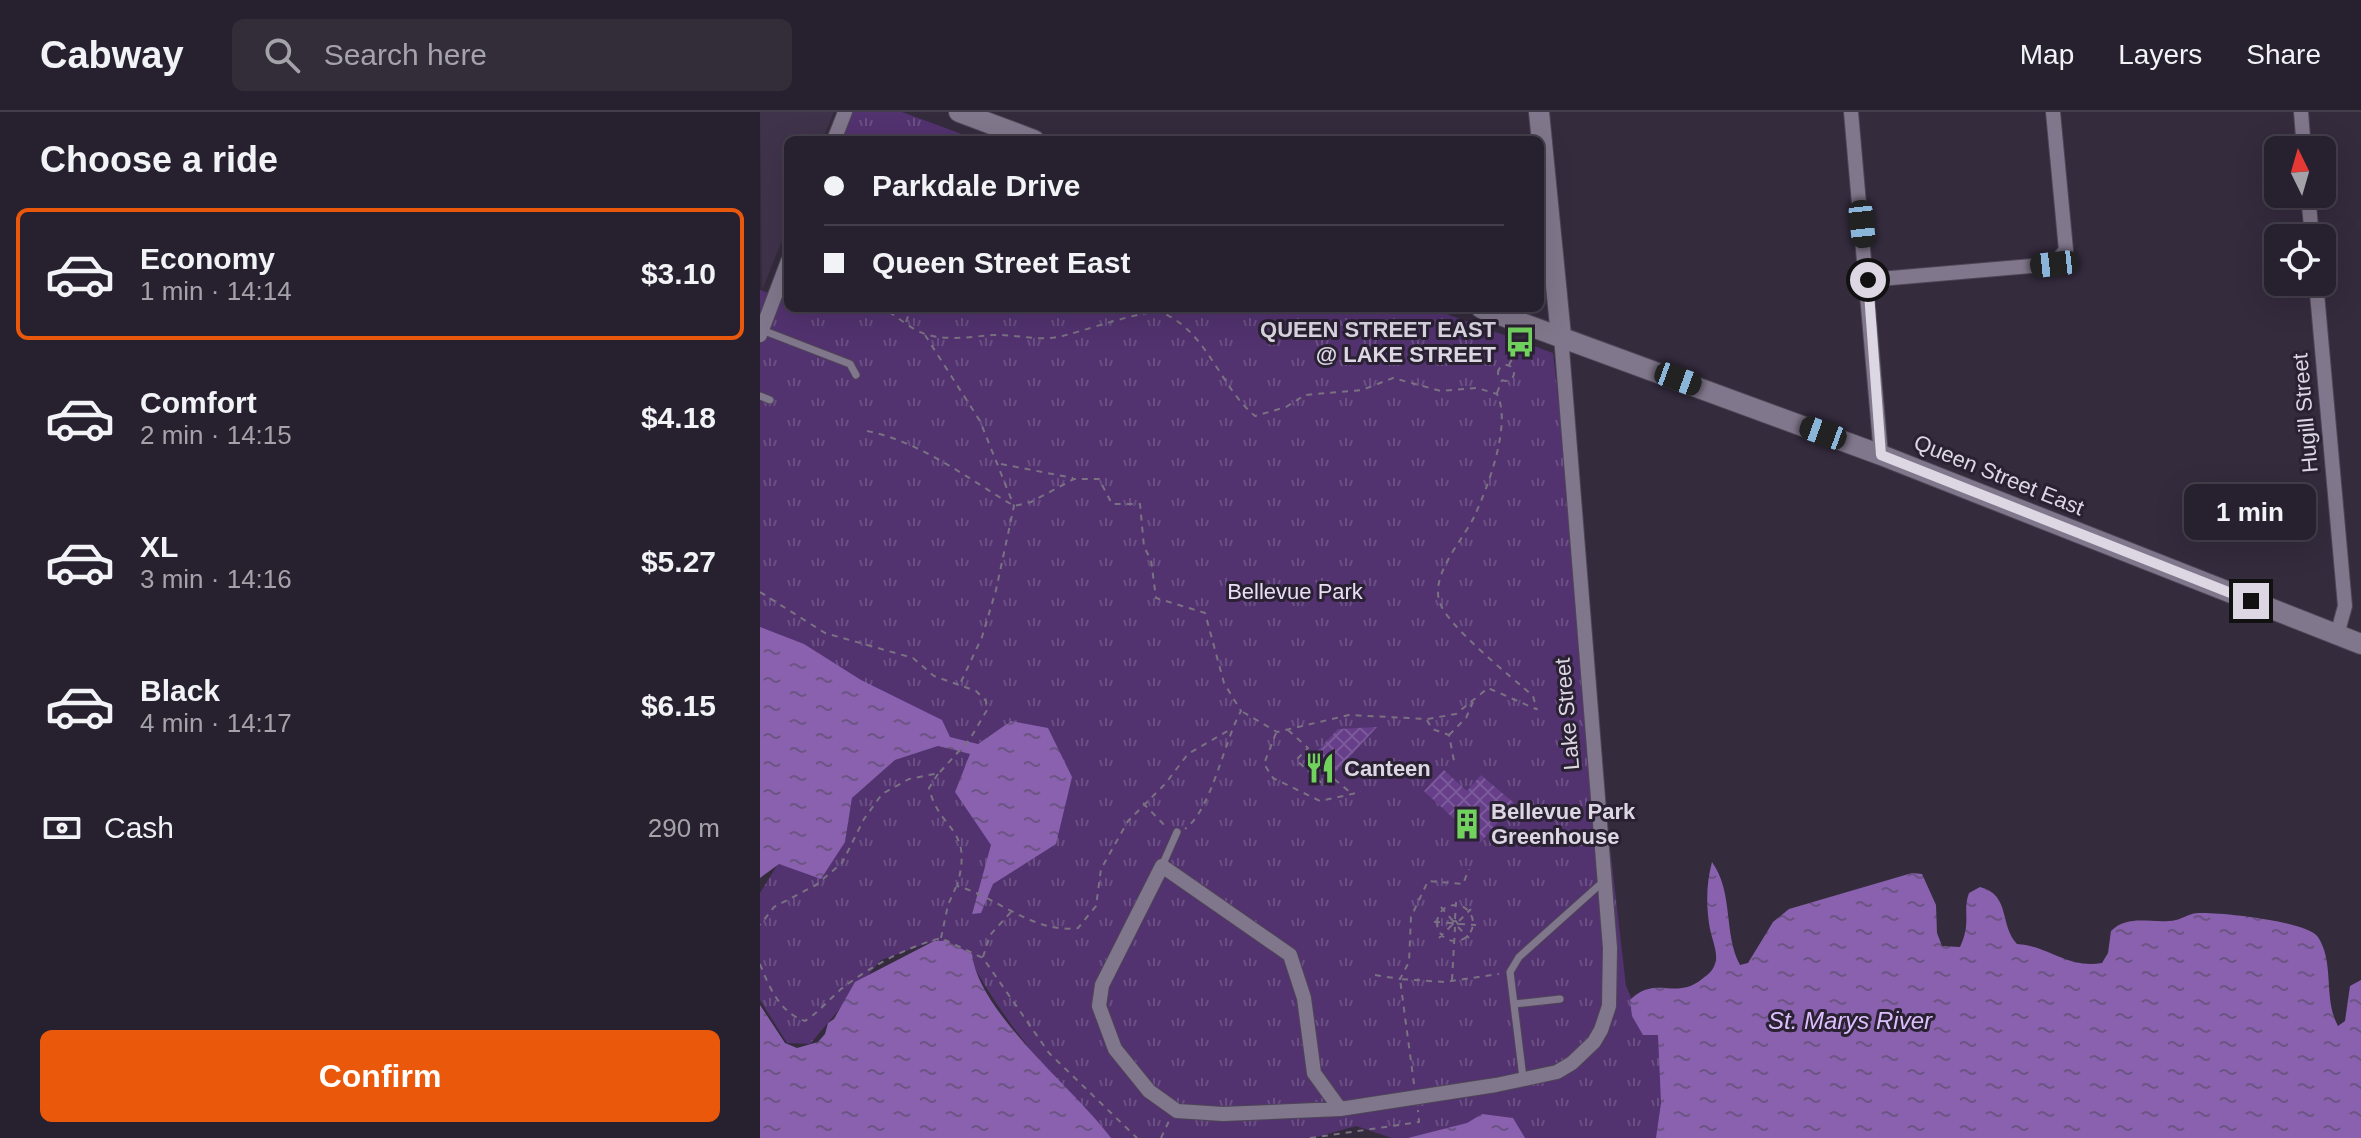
<!DOCTYPE html>
<html lang="en">
<head>
<meta charset="utf-8">
<style>
	:root { --surface:#27202e; --page:#332d3a; --text:#f1f3f6; --muted:#a4a3aa; --line:#433e4a; --accent:#ea580c }
	body { margin:0; font-family:Arial,sans-serif; background:var(--page); color:var(--text); height:100vh; display:flex; flex-direction:column; font-size:30px; white-space:nowrap }
	* { box-sizing:border-box; margin:0 }
	p { font-size:26px; color:var(--muted) }
	.icon { flex:none; width:44px; height:44px; fill:none; stroke:currentColor; stroke-width:2; stroke-linecap:round; stroke-linejoin:round }
	.map { position:relative; flex:1; overflow:hidden }
	.drawer { display:flex; flex-direction:column; background:var(--surface); width:760px }
	.drawer>* { flex:none }
	.top-card { position:absolute; left:24px; top:24px; width:760px; height:176px; border-radius:12px; box-shadow:0 8px 32px #0002,0 0 0 2px var(--line); display:grid; align-content:center; height:176px; padding:0 40px; background:var(--surface) }
	.needle { width:52px; rotate:355deg }
	.buttons { position:absolute; left:1504px; top:24px; display:grid; gap:16px }
	.buttons a { display:grid; place-items:center; width:72px; height:72px; border-radius:12px; background:var(--surface); box-shadow:0 8px 32px #0002,0 0 0 2px var(--line); font-size:40px }
	.end { position:absolute; width:36px; height:36px; margin:-18px; border:10px solid #dcd7e3; background:#111; box-shadow:0 0 0 4px #111 }
	.from { border-radius:50% }
	.bubble { position:absolute; height:56px; border-radius:12px; background:var(--surface); box-shadow:0 8px 32px #0002,0 0 0 2px var(--line); font-size:26px; font-weight:600; line-height:56px; text-align:center }
	.car { position:absolute; width:24px; height:48px; margin:-24px -12px; border-radius:10px; box-shadow:0 0 6px 2px #0007; background:linear-gradient(#222 24%,#8ab4d8 0 40%,#222 0 76%,#8ab4d8 0 86%,#222 0) }
	.top-card b { display:flex; align-items:center; gap:28px; height:76px; font-size:30px }
	.top-card b+b { border-top:2px solid var(--line) }
	.top-card i { width:20px; height:20px; background:var(--text) }
	ul { padding:0; list-style:none }
	li { display:flex; align-items:center; gap:24px; height:132px; margin:0 16px 12px; padding:0 24px; border:4px solid transparent; border-radius:12px }
	li div { flex:1 }
	li b { display:block; font-size:30px }
	li em { font-style:normal; font-weight:600 }
	li.selected { border-color:var(--accent) }
	li>.icon { width:72px; height:72px; stroke-width:1.5 }
	h2 { padding:0 40px; font-size:36px; line-height:96px }
	.pay { display:flex; align-items:center; gap:20px; height:88px; padding:0 40px; font-size:30px }
	.pay p { margin-inline-start:auto }
	.cta { display:flex; gap:16px; margin-top:auto; padding:16px 40px }
	.cta a { flex:1; height:92px; border-radius:12px; background:var(--accent); color:#fff; font-size:32px; font-weight:600; line-height:92px; text-align:center }
	header { display:flex; align-items:center; gap:48px; box-sizing:border-box; height:112px; padding:0 40px; background:var(--surface); border-bottom:2px solid var(--line) }
	header strong { font-size:38px }
	nav { display:flex; gap:44px; margin-inline-start:auto; font-size:28px }
	.search { width:560px; height:72px; background:var(--page); display:flex; align-items:center; gap:20px; box-sizing:border-box; padding:0 28px; border-radius:12px; color:var(--muted); font-size:30px }
	main { display:flex; flex:1; min-height:0 }
	.map>svg:first-child { display:block }
</style>
</head>
<body>
<header>
<strong>Cabway</strong>
<div class="search"><svg class="icon" aria-label="search" viewBox="0 0 24 24"><circle cx="10" cy="10" r="6"/><path d="M15 15l6 6"/></svg>Search here</div>
<nav><a>Map</a><a>Layers</a><a>Share</a></nav>
</header>
<main>
<section class="drawer">
<h2>Choose a ride</h2>
<ul>
<li class="selected"><svg class="icon" aria-label="car" viewBox="0 0 24 24"><path d="M5 17H2v-5l4-1 3-4h7l3 4 3 1v5h-3M9 17h6M6 11h13"/><circle cx="7" cy="17" r="2"/><circle cx="17" cy="17" r="2"/></svg><div><b>Economy</b><p>1 min · 14:14</p></div><em>$3.10</em></li>
<li><svg class="icon" aria-label="car" viewBox="0 0 24 24"><path d="M5 17H2v-5l4-1 3-4h7l3 4 3 1v5h-3M9 17h6M6 11h13"/><circle cx="7" cy="17" r="2"/><circle cx="17" cy="17" r="2"/></svg><div><b>Comfort</b><p>2 min · 14:15</p></div><em>$4.18</em></li>
<li><svg class="icon" aria-label="car" viewBox="0 0 24 24"><path d="M5 17H2v-5l4-1 3-4h7l3 4 3 1v5h-3M9 17h6M6 11h13"/><circle cx="7" cy="17" r="2"/><circle cx="17" cy="17" r="2"/></svg><div><b>XL</b><p>3 min · 14:16</p></div><em>$5.27</em></li>
<li><svg class="icon" aria-label="car" viewBox="0 0 24 24"><path d="M5 17H2v-5l4-1 3-4h7l3 4 3 1v5h-3M9 17h6M6 11h13"/><circle cx="7" cy="17" r="2"/><circle cx="17" cy="17" r="2"/></svg><div><b>Black</b><p>4 min · 14:17</p></div><em>$6.15</em></li>
</ul>
<div class="pay"><svg class="icon" aria-label="cash" viewBox="0 0 24 24"><path d="M3 7h18v10H3z"/><circle cx="12" cy="12" r="2"/></svg>Cash<p>290 m</p></div>
<div class="cta"><a>Confirm</a></div>
</section>
<div class="map">
<svg width="1601" height="1026" viewBox="0 0 1601 1026">
	<defs>
		<pattern id="park-tufts" width="24" height="20" patternUnits="userSpaceOnUse" patternTransform="scale(2)"><rect width="24" height="20" fill="#52326f"/><path d="M3 7l-1-3M5 7V3M7 7l1-3M15 17l-1-3M17 17v-4M19 17l1-3" fill="none" stroke="#6a4f83"/></pattern>
		<pattern id="water-ripples" width="26" height="14" patternUnits="userSpaceOnUse" patternTransform="scale(2)"><rect width="26" height="14" fill="#8961af"/><path d="M2 4q2-2 4 0t4 0M15 11q2-2 4 0t4 0" fill="none" stroke="#6d5484"/></pattern>
		<pattern id="building-cross-hatch" width="8" height="8" patternUnits="userSpaceOnUse" patternTransform="scale(2)"><rect width="8" height="8" fill="#663e89"/><path d="M0 0l8 8M0 8l8-8" fill="none" stroke="#7b599a"/></pattern>
	</defs>
	<rect width="100%" height="100%" fill="#342b3d"/>
	<!-- built -->
	<path fill="#3f334b" d="M0 0H74L62 28H28V114L2 178Z"/>
	<!-- park -->
	<path fill="url(#park-tufts)" d="M85 0H142L218 28H74Z
		M28 149V196H670L793 241 866 874 874 892 920 893 910 1026H632L596 1014 553 1026H345C294 967 242 910 206 840L174 829 121 848 50 932 27 931 0 888V781L18 752 40 757 85 730 92 686 135 648 178 634 211 642 195 680 232 733 212 801 233 772 296 732 251 609 218 632 189 625 0 519V178L15 183Z"/>
	<!-- water -->
	<path fill="url(#water-ripples)" d="M0 515 44 532 101 568 182 608 190 625 218 632 251 609 288 616 312 665 296 732 233 772 221 801 212 802 231 733 195 680 210 642 178 634 135 648 92 686 85 730 61 767 19 752 0 766Z
		M952 750C974 781 963 821 980 853L988 851 1013 810 1029 797 1152 761 1162 762 1176 793 1177 821 1182 834 1200 835C1212 809 1202 800 1209 781L1220 775C1251 783 1239 813 1257 832 1289 834 1308 857 1342 851L1348 841 1351 819C1370 801 1393 813 1416 808 1424 806 1430 801 1439 801 1459 800 1547 809 1558 825 1575 851 1563 887 1578 914L1585 909 1590 874 1601 868V1026H896L901 991 898 923H883L872 904 870 888C896 862 915 889 942 867 950 861 954 858 956 848 957 838 952 827 950 817 946 795 946 772 952 750Z
		M174 829H186L212 842C218 901 317 979 351 1026H0V893L25 931 37 936 58 930 65 922 68 911 74 907 95 870Z
		M722 1002 753 1006 765 1026H648L707 1011Z"/>
	<!-- building -->
	<path fill="url(#building-cross-hatch)" d="M617 615 568 668 548 649 578 617Z
		M684 658 707 679 721 663 754 691 720 731 664 679Z"/>
	<g fill="none" stroke-linecap="round" stroke-linejoin="round">
		<!-- lane casing -->
		<g stroke="#4e4656" stroke-width="9">
			<path id="lane" d="M2 218 90 252 96 263
				M0 284 10 288
				M402 754 417 720
				M754 892 800 887
				M763 966 750 860 759 845 845 768"/>
		</g>
		<!-- street casing -->
		<g stroke="#4e4656" stroke-width="16">
			<path id="street" d="M1091 0 1121 343
				M1541 0 1544 38
				M74 28 85 0
				M1548 82 1552 126
				M1108 168 1294 152 1306 138 1293 0
				M1556 170 1585 494 1577 523
				M0 223 28 149
				M580 997 554 961 544 886 530 843 402 754 342 873 339 894 355 937 389 979 417 999 463 1002 580 997 736 973 797 960 812 951 834 930 841 918 849 894 850 836 801 224"/>
		</g>
		<!-- secondary casing -->
		<g stroke="#4e4656" stroke-width="22">
			<path id="secondary" d="M199 0 274 28
				M779 0 801 224
				M721 196 1121 343 1601 532"/>
		</g>
		<!-- path -->
		<path stroke="#7a7282" stroke-width="2" stroke-dasharray="6 6" stroke-linecap="butt" d="M198 196H217
			M129 200C140 207 153 218 165 222 187 229 210 225 232 223 254 222 276 229 298 225 319 221 389 195 403 201 448 221 460 275 495 304L526 295 545 283 602 278 633 266 681 279 717 276 737 282C752 312 728 375 714 405 703 428 672 460 679 488 684 512 753 566 773 584L777 598
			M146 210 151 196
			M165 223 220 309 254 394 236 478 222 525 200 572
			M749 253 760 230
			M738 261a8 8 0 1 1 16 0a8 8 0 1 1-16 0Z
			M737 281 742 268
			M107 319C161 330 207 366 254 394L271 390 314 367H339L352 392H380L384 435 391 448 396 486 445 501 464 571 481 599C464 629 452 697 425 717
			M241 352 313 366
			M0 480 65 521 153 546 174 564 216 579 226 589 227 598 210 627 179 661 149 667 122 682 104 707 82 751 56 773 14 795 0 813
			M483 600 517 620 589 603 667 607 696 602 728 576 776 597
			M667 608 672 617 689 623 694 649
			M528 618 548 636 536 648 565 674 573 666 591 681
			M516 621 504 652 513 666 560 689 601 680
			M689 623 706 606 713 590
			M178 662 169 676C180 721 214 714 197 774 237 785 274 822 318 816L336 794 341 757 368 709 405 672 428 642 471 617
			M383 691 408 717
			M677 811a18 18 0 1 1 36 0a18 18 0 1 1-36 0Z
			M681 795 693 809
			M695 807 696 790
			M695 808 698 812 694 815 692 811Z
			M699 809 711 797
			M674 810 692 811
			M699 812 716 813
			M698 815 709 826
			M181 826 188 793 196 775
			M679 826 692 813
			M223 845 230 823 251 800
			M0 852C9 875 20 901 45 909 62 898 72 883 89 871 117 851 148 835 181 826L223 846 289 941 377 1026
			M615 863 640 867 649 850 651 805 668 769 703 772 709 757
			M692 868 695 815
			M654 972 640 867 684 870 739 862
			M401 1026 409 1009
			M550 1026 659 1010 658 998"/>
		<!-- lane -->
		<use href="#lane" stroke="#81778c" stroke-width="7"/>
		<!-- street -->
		<use href="#street" stroke="#81778c" stroke-width="14"/>
		<!-- secondary -->
		<use href="#secondary" stroke="#81778c" stroke-width="20"/>
	</g>
	<g fill="none" stroke-linecap="round" stroke-linejoin="round">
		<!-- route -->
		<path stroke="#dcd7e3" stroke-width="10" d="M1108 168 1121 343 1491 489"/>
	</g>
	<!-- icons -->
	<defs>
		<g id="bus-bare" transform="scale(2.4)"><path d="M-5-6H5V4H4V6H2V4H-2V6H-4V4H-5ZM-3.5-4V0h7V-4ZM-3.5 1.2v1.5H-2V1.2ZM2 1.2v1.5H3.5V1.2Z" fill="#72d25e" stroke="#2a2133" stroke-width="2.5" paint-order="stroke"/></g>
		<g id="restaurant-bare" transform="scale(2.4)"><path d="M-5-6h1v4h1v-4h1v4h1v-4h1v5L-1.5 .5V6h-2V.5L-5-1ZM5-6V6H3V1.5H1.5Q1.5-4 5-6Z" fill="#72d25e" stroke="#2a2133" stroke-width="2.5" paint-order="stroke"/></g>
		<g id="building-bare" transform="scale(2.4)"><path d="M-4-6H4V6H1V3H-1V6H-4ZM-2.5-4.3h1.7v1.8h-1.7ZM.8-4.3h1.7v1.8H.8ZM-2.5-1h1.7V.8h-1.7ZM.8-1h1.7V.8H.8Z" fill="#72d25e" stroke="#2a2133" stroke-width="2.5" paint-order="stroke"/></g>
	</defs>
	<g fill-rule="evenodd">
		<use href="#bus-bare" x="760" y="230"/>
		<use href="#restaurant-bare" x="560" y="656"/>
		<use href="#building-bare" x="707" y="712"/>
	</g>
	<g text-anchor="middle" dominant-baseline="central" stroke-width="6" stroke-linejoin="round" paint-order="stroke">
		<!-- poi labels -->
		<g font-size="22" font-weight="bold" fill="#dcd7e3" stroke="#2a2133" text-anchor="start">
			<text x="736" y="217" text-anchor="end">QUEEN STREET EAST<tspan x="736" dy="25">@ LAKE STREET</tspan></text>
			<text x="584" y="656">Canteen</text>
			<text x="731" y="699">Bellevue Park<tspan x="731" dy="25">Greenhouse</tspan></text>
		</g>
		<!-- street labels -->
		<g font-size="22" fill="#dcd7e3" stroke="#2a2133">
			<text transform="translate(1545 301) rotate(-95)">Hugill Street</text>
			<text transform="translate(1239 363) rotate(22)">Queen Street East</text>
			<text transform="translate(807 602) rotate(-95)">Lake Street</text>
		</g>
		<!-- park labels -->
		<g font-size="22" fill="#e9dff4" stroke="#2a2133">
			<text x="535" y="479">Bellevue Park</text>
		</g>
		<!-- water labels -->
		<g font-size="24" font-style="italic" fill="#debffe" stroke="#2a2133">
			<text x="1090" y="908">St. Marys River</text>
		</g>
	</g>
</svg>
<div class="buttons">
<a><svg class="needle" viewBox="-14 -14 28 28"><path d="M0-13l5 13h-10z" fill="#e53935"/><path d="M0 13l5-13h-10z" fill="#a4a3aa"/></svg></a>
<a><svg class="icon" aria-label="locate" viewBox="0 0 24 24"><circle cx="12" cy="12" r="6"/><path d="M12 2v4M12 18v4M2 12h4M18 12h4"/></svg></a>
</div>
<i class="end from" style="left:1108px;top:168px"></i>
<i class="end" style="left:1491px;top:489px"></i>
<div class="bubble" style="left:1424px;top:372px;width:132px">1 min</div>
<i class="car" style="left:1102px;top:112px;rotate:174deg"></i>
<i class="car" style="left:1294px;top:152px;rotate:264deg"></i>
<i class="car" style="left:918px;top:267px;rotate:110deg"></i>
<i class="car" style="left:1063px;top:321px;rotate:290deg"></i>
<div class="top-card">
<b><i class="from"></i>Parkdale Drive</b>
<b><i></i>Queen Street East</b>
</div>
</div>
</main>
</body>
</html>
